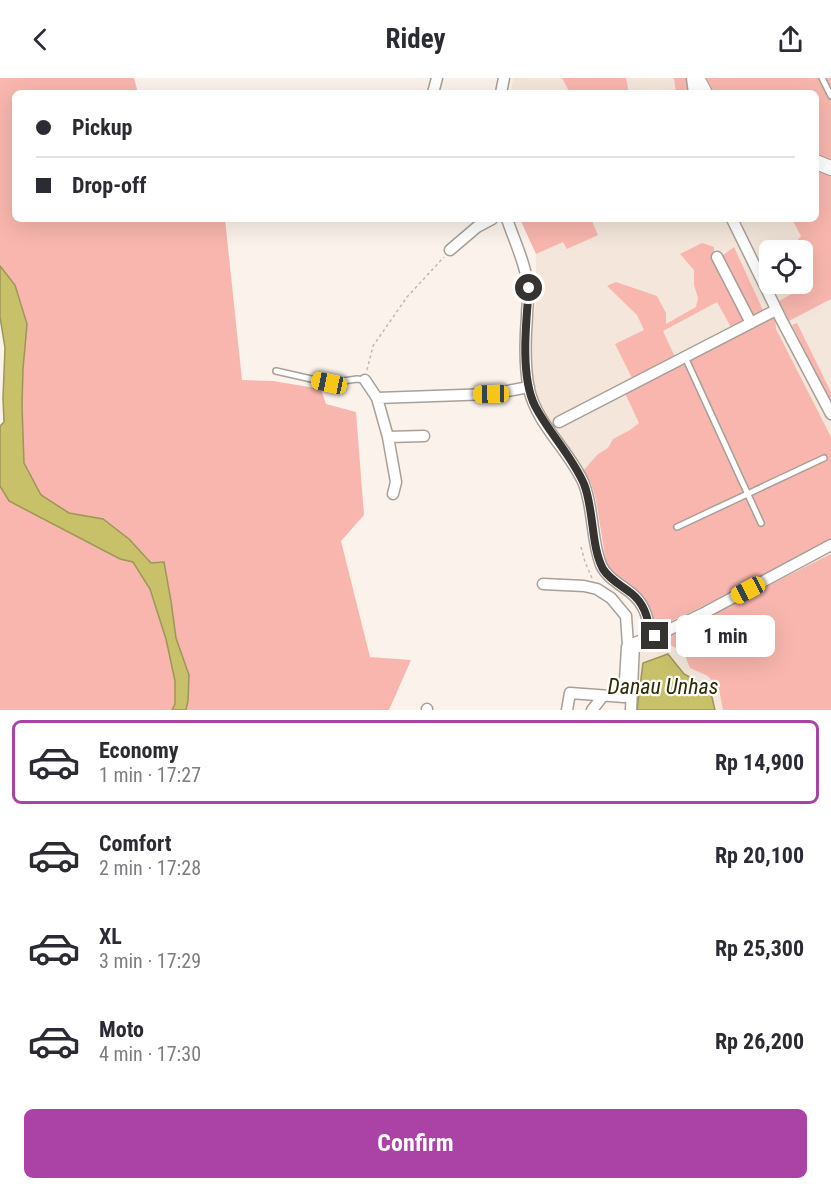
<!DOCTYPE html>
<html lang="en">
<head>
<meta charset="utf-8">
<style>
	:root { --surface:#fff; --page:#f2f2f3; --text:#2b2b33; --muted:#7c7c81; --line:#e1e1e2; --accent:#ab43a7 }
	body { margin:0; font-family:"Roboto Condensed",sans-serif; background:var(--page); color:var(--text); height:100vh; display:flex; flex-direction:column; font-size:22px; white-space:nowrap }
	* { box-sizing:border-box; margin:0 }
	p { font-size:20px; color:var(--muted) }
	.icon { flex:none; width:33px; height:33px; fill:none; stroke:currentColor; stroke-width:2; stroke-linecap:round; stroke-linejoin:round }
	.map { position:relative; height:632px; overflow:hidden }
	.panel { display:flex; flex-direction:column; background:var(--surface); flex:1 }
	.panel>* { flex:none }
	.hud { position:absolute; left:12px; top:12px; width:807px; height:132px; border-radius:9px; box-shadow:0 6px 24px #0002; display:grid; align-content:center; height:132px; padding:0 24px; background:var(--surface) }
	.tools { position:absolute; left:759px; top:162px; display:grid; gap:12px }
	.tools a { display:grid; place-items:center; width:54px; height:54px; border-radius:9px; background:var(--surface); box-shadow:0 6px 24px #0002; font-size:30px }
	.end { position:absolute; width:27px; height:27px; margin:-14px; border:8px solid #363330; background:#fff; box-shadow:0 0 0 3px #fff }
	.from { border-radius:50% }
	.bubble { position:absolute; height:42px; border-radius:9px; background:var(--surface); box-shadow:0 6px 24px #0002; font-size:20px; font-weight:700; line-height:42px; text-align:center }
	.car { position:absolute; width:18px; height:36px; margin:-18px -9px; border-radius:8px; box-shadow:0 0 4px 2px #0007; background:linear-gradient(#f5c518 24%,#345 0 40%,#f5c518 0 76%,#345 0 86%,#f5c518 0) }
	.hud b { display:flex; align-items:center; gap:21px; height:57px; font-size:22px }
	.hud b+b { border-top:2px solid var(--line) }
	.hud i { width:15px; height:15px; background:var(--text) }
	ul { padding:10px 0 0; list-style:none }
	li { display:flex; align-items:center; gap:18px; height:84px; margin:0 12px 9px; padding:0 12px; border:3px solid transparent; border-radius:9px }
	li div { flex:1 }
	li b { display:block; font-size:22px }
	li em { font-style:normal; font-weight:700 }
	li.current { border-color:var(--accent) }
	li>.icon { width:54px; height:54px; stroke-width:1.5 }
	.primary-button { display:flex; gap:12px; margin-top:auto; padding:12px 24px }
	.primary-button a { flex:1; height:69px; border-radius:9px; background:var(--accent); color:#fff; font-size:24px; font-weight:700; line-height:69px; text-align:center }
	header { display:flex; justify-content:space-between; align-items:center; height:78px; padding:0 24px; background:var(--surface); font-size:27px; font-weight:700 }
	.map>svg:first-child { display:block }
</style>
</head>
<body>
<header><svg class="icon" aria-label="back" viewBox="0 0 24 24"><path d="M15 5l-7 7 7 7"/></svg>Ridey<svg class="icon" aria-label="share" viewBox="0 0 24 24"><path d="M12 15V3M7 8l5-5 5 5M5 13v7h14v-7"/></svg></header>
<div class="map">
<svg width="831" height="632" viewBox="0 0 831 632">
	<rect width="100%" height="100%" fill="#fbf3eb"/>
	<!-- built -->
	<path fill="#f4e6da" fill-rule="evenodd" d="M513 0H831V632H628L630 571 640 569 660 560 655 551 651 531 643 518 609 491 606 485 601 444 591 405 548 339 538 319 532 296 530 264 536 225V176L520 141H816V15H511ZM770 172H802V206H770Z"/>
	<!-- green -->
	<path fill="#f8b6ae" d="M0 0H134L138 15H15V141H225L242 302 273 303 321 311 326 326 356 334 364 437 341 463 370 579 411 582 389 632H187L189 597 176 560 171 523 164 484 151 485 129 461 103 441 69 435 41 417 24 384 22 328 23 291 27 246 15 207 0 188Z
		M562 0H626L629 15H570Z
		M674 0H831V221L789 243 779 223 801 211 799 206H802L803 199 812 195 803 178 802 172H799L795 165 801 158 792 141H816V15H676Z
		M520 141H591L598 157 567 171 563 164 536 176Z
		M702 165 714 169V180L746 243 732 251 717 224 663 253 675 279 632 300 615 266 644 252 637 237 607 208 616 204 657 218 666 235V246L696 229 698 220 694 207V192L680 176Z
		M734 169 767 241 775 238 776 251 831 359V463L784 489 655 551 651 531 643 518 609 491 606 485 596 422 591 405 583 393 598 376 608 370 613 361 630 352 639 345 624 313 756 247 722 178Z
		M797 245 831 314V326L792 247Z
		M0 408 9 423 119 481 133 484 150 511 166 561 175 603V626L172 632H0Z
		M831 476V632H723L719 611 708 598 690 590 684 575 669 566 643 570Z"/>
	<!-- water -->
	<path fill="#c8c169" stroke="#9c9658" stroke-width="1.5" d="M0 188 15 207 27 246 23 291 22 328 24 385 41 417 69 435 103 441 129 461 151 485 164 484 171 523 176 560 189 597 188 623 186 632H172L175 626V603L166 561 150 511 133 484 120 481 9 423 0 408V348L4 344 3 320 5 270 0 239Z
		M668 576 684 596 704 607 712 619 715 632H637L643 585Z"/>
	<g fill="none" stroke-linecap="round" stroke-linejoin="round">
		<!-- lane casing -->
		<g stroke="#a7a099" stroke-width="8">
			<path id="lane" d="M822 0 831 18
				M685 279 761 445
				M276 293 329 305 357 301 365 302
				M677 449 824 380"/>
		</g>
		<!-- street casing -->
		<g stroke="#a7a099" stroke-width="13">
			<path id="street" d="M692 0 694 15
				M433 15 437 0
				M501 15 504 0
				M507 141C514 162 527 189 528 211 529 220 527 229 527 238 525 263 524 287 529 311 537 347 570 373 584 406 594 432 591 461 601 487 607 500 620 506 631 515 644 525 648 539 650 555L652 557
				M732 141 781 241 831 336
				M450 172 477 149 492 141
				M717 179 751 245
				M365 302 377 320 388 359 396 404 393 416
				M377 320 491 316 529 309
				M559 344 776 232
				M388 359 424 358
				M543 506 584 508 597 511 611 520 626 538 628 567
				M427 632V631
				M567 632 570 615 624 619 627 569 628 567C639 564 648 559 658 557L706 534 831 467
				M592 632 603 618
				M631 632 634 565"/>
		</g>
		<!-- secondary casing -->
		<g stroke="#a7a099" stroke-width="16">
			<path id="secondary" d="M697 0 705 15
				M816 84 831 90"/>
		</g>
		<!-- path -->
		<path stroke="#bfb8b2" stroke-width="1.5" stroke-dasharray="3 3" stroke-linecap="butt" d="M367 292 373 268 407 219 444 179
			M581 469 585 484 592 500"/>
		<!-- lane -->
		<use href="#lane" stroke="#fff" stroke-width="5"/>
		<!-- street -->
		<use href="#street" stroke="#fff" stroke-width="10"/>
		<!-- secondary -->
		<use href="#secondary" stroke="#fff" stroke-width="14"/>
	</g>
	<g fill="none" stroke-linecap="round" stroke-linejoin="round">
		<!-- route -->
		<path stroke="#363330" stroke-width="8" d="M529 210C526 244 520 298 535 328 549 355 572 378 584 406 594 431 591 469 603 491 610 502 621 507 631 515 644 525 648 539 650 555L655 558"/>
	</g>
	<g text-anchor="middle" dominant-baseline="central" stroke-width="4.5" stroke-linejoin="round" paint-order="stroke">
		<!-- water labels -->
		<g font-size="22" font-style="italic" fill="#2e2a03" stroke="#fff">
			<text x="663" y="608">Danau Unhas</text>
		</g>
	</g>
</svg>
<div class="tools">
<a><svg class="icon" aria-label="locate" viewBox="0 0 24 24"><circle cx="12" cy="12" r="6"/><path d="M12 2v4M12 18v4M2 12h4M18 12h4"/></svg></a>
</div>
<i class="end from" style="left:529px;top:210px"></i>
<i class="end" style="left:655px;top:558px"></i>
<div class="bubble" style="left:676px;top:537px;width:99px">1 min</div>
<i class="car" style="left:329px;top:305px;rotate:282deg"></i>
<i class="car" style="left:491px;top:316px;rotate:269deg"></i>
<i class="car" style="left:748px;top:512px;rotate:242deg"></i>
<div class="hud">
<b><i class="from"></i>Pickup</b>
<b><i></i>Drop-off</b>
</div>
</div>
<section class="panel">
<ul>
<li class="current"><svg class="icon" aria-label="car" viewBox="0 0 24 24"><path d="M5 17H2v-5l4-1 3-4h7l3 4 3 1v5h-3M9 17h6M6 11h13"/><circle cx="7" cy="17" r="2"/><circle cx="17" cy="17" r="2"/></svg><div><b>Economy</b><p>1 min · 17:27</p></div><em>Rp 14,900</em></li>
<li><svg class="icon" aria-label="car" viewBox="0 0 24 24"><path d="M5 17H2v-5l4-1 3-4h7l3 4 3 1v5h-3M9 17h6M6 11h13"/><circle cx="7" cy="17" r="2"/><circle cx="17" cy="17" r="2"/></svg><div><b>Comfort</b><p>2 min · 17:28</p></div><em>Rp 20,100</em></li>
<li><svg class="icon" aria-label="car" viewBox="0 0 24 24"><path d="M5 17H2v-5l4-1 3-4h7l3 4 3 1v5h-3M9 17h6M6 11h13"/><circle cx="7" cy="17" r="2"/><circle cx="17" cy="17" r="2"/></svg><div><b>XL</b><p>3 min · 17:29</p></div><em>Rp 25,300</em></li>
<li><svg class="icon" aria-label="car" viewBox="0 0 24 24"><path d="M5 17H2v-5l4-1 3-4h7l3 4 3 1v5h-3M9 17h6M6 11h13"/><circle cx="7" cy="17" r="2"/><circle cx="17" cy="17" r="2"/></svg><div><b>Moto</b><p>4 min · 17:30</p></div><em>Rp 26,200</em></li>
</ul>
<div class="primary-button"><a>Confirm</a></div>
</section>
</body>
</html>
